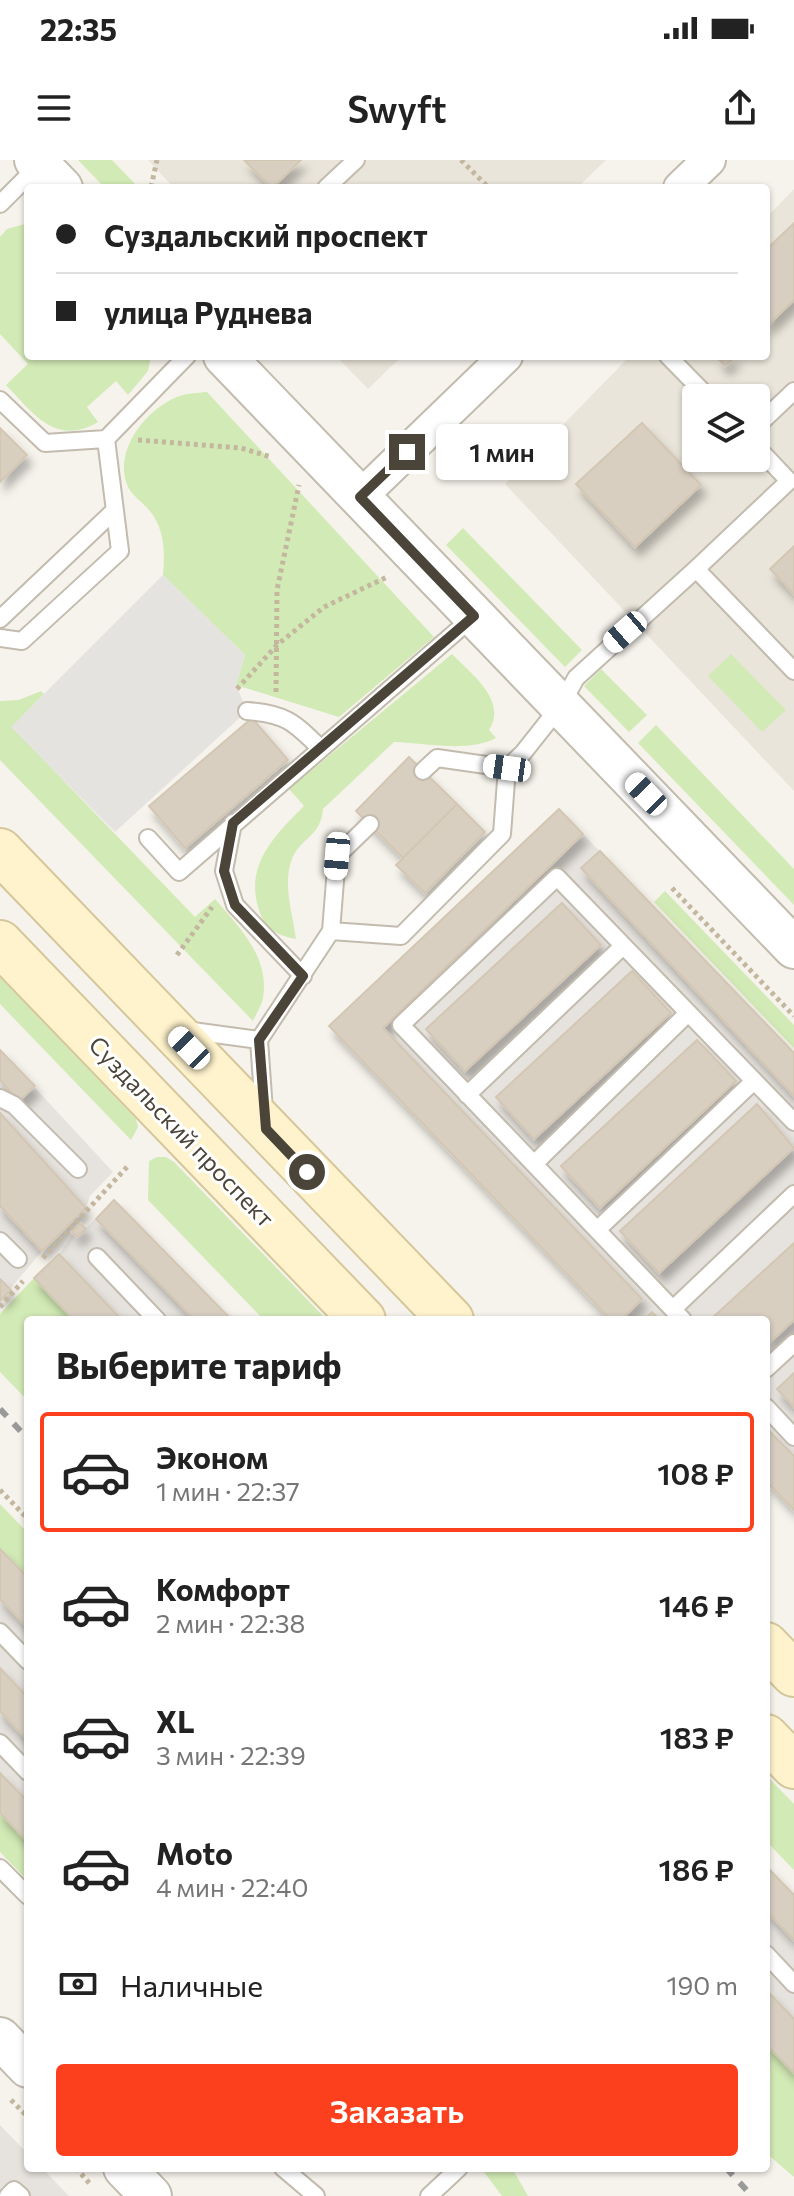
<!DOCTYPE html>
<html lang="ru">
<head>
<meta charset="utf-8">
<style>
	:root { --surface:#fff; --page:#f6f6f6; --text:#222; --muted:#767676; --line:#e0e0e0; --accent:#fc3f1d }
	body { margin:0; font-family:Commissioner,sans-serif; background:var(--page); color:var(--text); height:100vh; display:flex; flex-direction:column; font-size:30px; white-space:nowrap }
	* { box-sizing:border-box; margin:0 }
	p { font-size:26px; color:var(--muted) }
	.icon { flex:none; width:44px; height:44px; fill:none; stroke:currentColor; stroke-width:2; stroke-linecap:round; stroke-linejoin:round }
	.map { position:relative; flex:1; overflow:hidden }
	.sheet { position:absolute; left:24px; top:1156px; width:746px; height:856px; display:flex; flex-direction:column; background:var(--surface); border-radius:8px; box-shadow:0 2px 6px #0004 }
	.sheet>* { flex:none }
	.banner { position:absolute; left:24px; top:24px; width:746px; height:176px; border-radius:8px; box-shadow:0 2px 6px #0004; display:grid; align-content:center; height:176px; padding:0 32px; background:var(--surface) }
	.fabs { position:absolute; left:682px; top:224px; display:grid; gap:16px }
	.fabs a { display:grid; place-items:center; width:88px; height:88px; border-radius:8px; background:var(--surface); box-shadow:0 2px 6px #0004; font-size:40px }
	.end { position:absolute; width:36px; height:36px; margin:-18px; border:10px solid #4b4439; background:#fff; box-shadow:0 0 0 4px #fff }
	.from { border-radius:50% }
	.bubble { position:absolute; height:56px; border-radius:8px; background:var(--surface); box-shadow:0 2px 6px #0004; font-size:26px; font-weight:600; line-height:56px; text-align:center }
	.car { position:absolute; width:24px; height:48px; margin:-24px -12px; border-radius:10px; box-shadow:0 0 6px 2px #0007; background:linear-gradient(#fff 24%,#345 0 40%,#fff 0 76%,#345 0 86%,#fff 0) }
	.banner b { display:flex; align-items:center; gap:28px; height:76px; font-size:30px }
	.banner b+b { border-top:2px solid var(--line) }
	.banner i { width:20px; height:20px; background:var(--text) }
	ul { padding:0; list-style:none }
	li { display:flex; align-items:center; gap:24px; height:120px; margin:0 16px 12px; padding:0 16px; border:4px solid transparent; border-radius:8px }
	li div { flex:1 }
	li b { display:block; font-size:30px }
	li em { font-style:normal; font-weight:600 }
	li.on { border-color:var(--accent) }
	li>.icon { width:72px; height:72px; stroke-width:1.5 }
	h2 { padding:0 32px; font-size:36px; line-height:96px }
	.pay { display:flex; align-items:center; gap:20px; height:88px; padding:0 32px; font-size:30px }
	.pay p { margin-inline-start:auto }
	.cta { display:flex; gap:16px; margin-top:auto; padding:16px 32px }
	.cta a { flex:1; height:92px; border-radius:8px; background:var(--accent); color:#fff; font-size:32px; font-weight:600; line-height:92px; text-align:center }
	.status { display:flex; justify-content:space-between; align-items:center; height:56px; padding:0 40px; background:var(--surface); direction:ltr }
	.status svg { height:22px; fill:currentColor }
	header { display:flex; justify-content:space-between; align-items:center; height:104px; padding:0 32px; background:var(--surface); font-size:36px; font-weight:600 }
	.map>svg:first-child { display:block }
</style>
</head>
<body>
<div class="status"><b>22:35</b><svg viewBox="0 0 49 12"><path d="M0 12V9h3v3zM5 12V6h3v6zM10 12V3h3v9zM15 12V0h3v12zM26 1h20v11H26zM47 4h2v5h-2z"/></svg></div>
<header><svg class="icon" aria-label="menu" viewBox="0 0 24 24"><path d="M4 6h16M4 12h16M4 18h16"/></svg>Swyft<svg class="icon" aria-label="share" viewBox="0 0 24 24"><path d="M12 15V3M7 8l5-5 5 5M5 13v7h14v-7"/></svg></header>
<div class="map">
<svg width="794" height="2036" viewBox="0 0 794 2036">
	<defs>
		<filter id="shadow"><feDropShadow dx="5" dy="9" stdDeviation="4" flood-color="#0004"/></filter>
	</defs>
	<rect width="100%" height="100%" fill="#f6f3ec"/>
	<!-- residential -->
	<path fill="#eae5da" fill-rule="evenodd" d="M148 0H606L577 28H174Z
		M794 29V631L505 324 630 196H766V58ZM696 238H756V298H696Z
		M336 196H402L368 229Z"/>
	<!-- industrial -->
	<path fill="#e6e2dd" d="M559 649 794 893V1350L766 1321V1160H611L329 866Z
		M0 890 113 1012 90 1036 86 1048 42 1091 0 1141Z
		M114 1040 232 1160H74L34 1118 59 1095 80 1063 86 1068Z
		M0 1389 28 1418V1682L0 1653Z
		M766 1706 794 1735V1913L766 1884Z
		M0 1965 28 1994V2008H42L69 2036H0Z"/>
	<!-- green -->
	<path fill="#d2eab5" d="M78 0H112L139 28H105Z
		M28 63V196H151L148 211 128 235 116 221 87 247 98 262C55 287 33 253 6 225L28 204 0 174V77L7 69Z
		M207 232 434 477 339 557 236 525 245 495 163 415C165 392 165 369 149 350 143 343 132 335 128 327 112 292 146 249 177 237 185 233 198 233 207 232Z
		M463 368 582 490 565 507 446 385Z
		M452 494C471 514 508 540 489 570L496 578C467 593 426 583 394 582L323 649C321 678 298 678 291 702 283 725 293 756 296 779 276 775 265 769 259 750 244 705 275 675 304 646L289 629Z
		M731 494 786 550 762 572 708 516Z
		M601 509 647 555 629 572 584 526Z
		M41 531 44 534 12 567 195 757 215 739C239 767 270 797 263 838 262 845 256 854 253 861L0 600V541L19 540Z
		M656 565 794 709V745L638 583Z
		M665 731 794 865V888L654 742Z
		M0 817 136 959 138 967 131 980 0 844Z
		M157 997H166L174 1002 327 1160H264L148 1040 149 1001Z
		M34 1118 74 1160H28V1241L0 1212V1154Z
		M0 1344 28 1373V1418L0 1389Z
		M766 1615 794 1644V1710L766 1681Z
		M0 1653 28 1682V1721L0 1692Z
		M766 1884 794 1913V2017L766 1993Z
		M481 2008H512L528 2036H502Z"/>
	<!-- parking -->
	<path fill="#e5e3e0" d="M163 415 245 495 236 525 247 551 115 672 11 567Z"/>
	<!-- building -->
	<path fill="#d8cfc1" stroke="#d3c7b4" stroke-width="2" filter="url(#shadow)" d="M244 0H301L272 28Z
		M794 63V140L766 167V90Z
		M716 196H736L725 206Z
		M642 263 701 325 635 387 576 324Z
		M0 268 27 295 0 322Z
		M794 386V434L770 409Z
		M252 558 288 600 185 688 149 646Z
		M409 597 457 644 403 698 356 651Z
		M457 644 485 672 425 733 396 705Z
		M559 649 583 674 383 868 642 1139 621 1160H611L329 866Z
		M600 691 794 893V936L581 708Z
		M562 743 601 785 465 911 426 869Z
		M632 811 671 853 534 979 496 937Z
		M697 880 736 921 600 1048 561 1006Z
		M0 890 35 926 19 941 0 920Z
		M757 944 794 988 659 1113 620 1071Z
		M0 953 86 1048 42 1091 0 1046Z
		M114 1040 232 1160H195L96 1059Z
		M80 1063 86 1069 77 1077 72 1072Z
		M794 1083V1160L766 1186V1160H710Z
		M59 1094 122 1160H74L34 1118Z
		M0 1119 11 1130 0 1141Z
		M652 1152 660 1160H643Z
		M794 1213V1247L777 1229Z
		M766 1268 794 1296V1350L766 1321Z
		M0 1389 28 1418V1468L0 1439Z
		M0 1508 28 1538V1581L0 1551Z
		M0 1613 28 1642V1682L0 1653Z
		M766 1706 794 1735V1780L766 1751Z
		M766 1830 794 1859V1913L766 1884Z"/>
	<g fill="none" stroke-linecap="round" stroke-linejoin="round">
		<!-- service casing -->
		<g stroke="#c2bbae" stroke-width="20">
			<path id="service" d="M326 28 356 0
				M0 44 38 6
				M668 196 709 238
				M0 240 45 283 106 279 187 196
				M756 267 794 231
				M696 409 794 511
				M0 459 115 350
				M0 478 22 481 120 391 106 279
				M247 551C285 554 293 561 320 588
				M423 611 437 598 507 608
				M233 663 224 711 235 745 303 816
				M148 678 179 712 473 457
				M331 771 401 776 502 674 507 608 523 593 561 545 576 518 696 409 789 321 756 286
				M185 870 259 880
				M467 935 623 786
				M0 938 14 945 78 1009
				M264 951 259 880 331 771 337 696 370 664
				M534 1004 688 853
				M597 1070 754 921
				M0 1081 18 1099
				M97 1097 157 1160
				M673 1149 794 1034
				M683 1160 401 865 557 717 794 962
				M766 1209 794 1183
				M766 1247 794 1277
				M0 1472 28 1501
				M0 1583 28 1612
				M0 1708 28 1736
				M766 1794 794 1824
				M283 2008 316 2036
				M8 2036 14 2030 21 2036
				M429 2036 459 2008"/>
		</g>
		<!-- minor casing -->
		<g stroke="#c2bbae" stroke-width="36">
			<path id="minor" d="M680 28 709 0
				M360 337 506 196"/>
		</g>
		<!-- tertiary casing -->
		<g stroke="#c2bbae" stroke-width="44">
			<path id="tertiary" d="M35 0 62 28
				M224 196 794 788
				M0 1878 28 1907
				M124 2008 151 2036"/>
		</g>
		<!-- secondary casing -->
		<g stroke="#d6c79b" stroke-width="48">
			<path id="secondary" d="M0 691 451 1160
				M0 783 363 1160
				M766 1485 794 1514
				M766 1577 794 1606"/>
		</g>
		<!-- path -->
		<path stroke="#c4b79f" stroke-width="5" stroke-dasharray="4 4" stroke-linecap="butt" d="M461 0 489 28
			M151 27 157 0
			M138 280 241 288 271 297
			M237 529 277 485 324 447 387 417
			M276 532 277 430 299 325
			M672 728 794 856
			M177 795 212 747
			M43 1098 127 1007
			M0 1147 23 1121
			M0 1330 28 1359
			M11 1940 28 1957
			M76 2008 91 2025"/>
		<!-- service -->
		<use href="#service" stroke="#fff" stroke-width="16"/>
		<!-- minor -->
		<use href="#minor" stroke="#fff" stroke-width="32"/>
		<!-- tertiary -->
		<use href="#tertiary" stroke="#fff" stroke-width="40"/>
		<!-- secondary -->
		<use href="#secondary" stroke="#fff3cd" stroke-width="44"/>
		<!-- rail -->
		<path stroke="#9a9a9a" stroke-width="6" stroke-dasharray="10 10" stroke-linecap="butt" d="M0 1249 28 1279
			M726 2008 752 2036"/>
	</g>
	<g fill="none" stroke-linecap="round" stroke-linejoin="round">
		<!-- route -->
		<path stroke="#4b4439" stroke-width="10" d="M307 1012 266 969 259 880 303 816 235 745 224 711 233 663 474 456 360 337 407 292"/>
	</g>
	<g text-anchor="middle" dominant-baseline="central" stroke-width="6" stroke-linejoin="round" paint-order="stroke">
		<!-- street labels -->
		<g font-size="24" fill="#4b4439" stroke="#fff">
			<text transform="translate(182 971) rotate(46)">Суздальский проспект</text>
		</g>
	</g>
</svg>
<div class="fabs">
<a><svg class="icon" aria-label="layers" viewBox="0 0 24 24"><path d="M12 4l9 5-9 5-9-5zM3 14l9 5 9-5"/></svg></a>
</div>
<i class="end from" style="left:307px;top:1012px"></i>
<i class="end" style="left:407px;top:292px"></i>
<div class="bubble" style="left:436px;top:264px;width:132px">1 мин</div>
<i class="car" style="left:625px;top:472px;rotate:229deg"></i>
<i class="car" style="left:507px;top:608px;rotate:278deg"></i>
<i class="car" style="left:646px;top:634px;rotate:316deg"></i>
<i class="car" style="left:337px;top:696px;rotate:185deg"></i>
<i class="car" style="left:189px;top:888px;rotate:316deg"></i>
<div class="banner">
<b><i class="from"></i>Суздальский проспект</b>
<b><i></i>улица Руднева</b>
</div>
<section class="sheet">
<h2>Выберите тариф</h2>
<ul>
<li class="on"><svg class="icon" aria-label="car" viewBox="0 0 24 24"><path d="M5 17H2v-5l4-1 3-4h7l3 4 3 1v5h-3M9 17h6M6 11h13"/><circle cx="7" cy="17" r="2"/><circle cx="17" cy="17" r="2"/></svg><div><b>Эконом</b><p>1 мин · 22:37</p></div><em>108 ₽</em></li>
<li><svg class="icon" aria-label="car" viewBox="0 0 24 24"><path d="M5 17H2v-5l4-1 3-4h7l3 4 3 1v5h-3M9 17h6M6 11h13"/><circle cx="7" cy="17" r="2"/><circle cx="17" cy="17" r="2"/></svg><div><b>Комфорт</b><p>2 мин · 22:38</p></div><em>146 ₽</em></li>
<li><svg class="icon" aria-label="car" viewBox="0 0 24 24"><path d="M5 17H2v-5l4-1 3-4h7l3 4 3 1v5h-3M9 17h6M6 11h13"/><circle cx="7" cy="17" r="2"/><circle cx="17" cy="17" r="2"/></svg><div><b>XL</b><p>3 мин · 22:39</p></div><em>183 ₽</em></li>
<li><svg class="icon" aria-label="car" viewBox="0 0 24 24"><path d="M5 17H2v-5l4-1 3-4h7l3 4 3 1v5h-3M9 17h6M6 11h13"/><circle cx="7" cy="17" r="2"/><circle cx="17" cy="17" r="2"/></svg><div><b>Moto</b><p>4 мин · 22:40</p></div><em>186 ₽</em></li>
</ul>
<div class="pay"><svg class="icon" aria-label="cash" viewBox="0 0 24 24"><path d="M3 7h18v10H3z"/><circle cx="12" cy="12" r="2"/></svg>Наличные<p>190 m</p></div>
<div class="cta"><a>Заказать</a></div>
</section>
</div>
</body>
</html>
